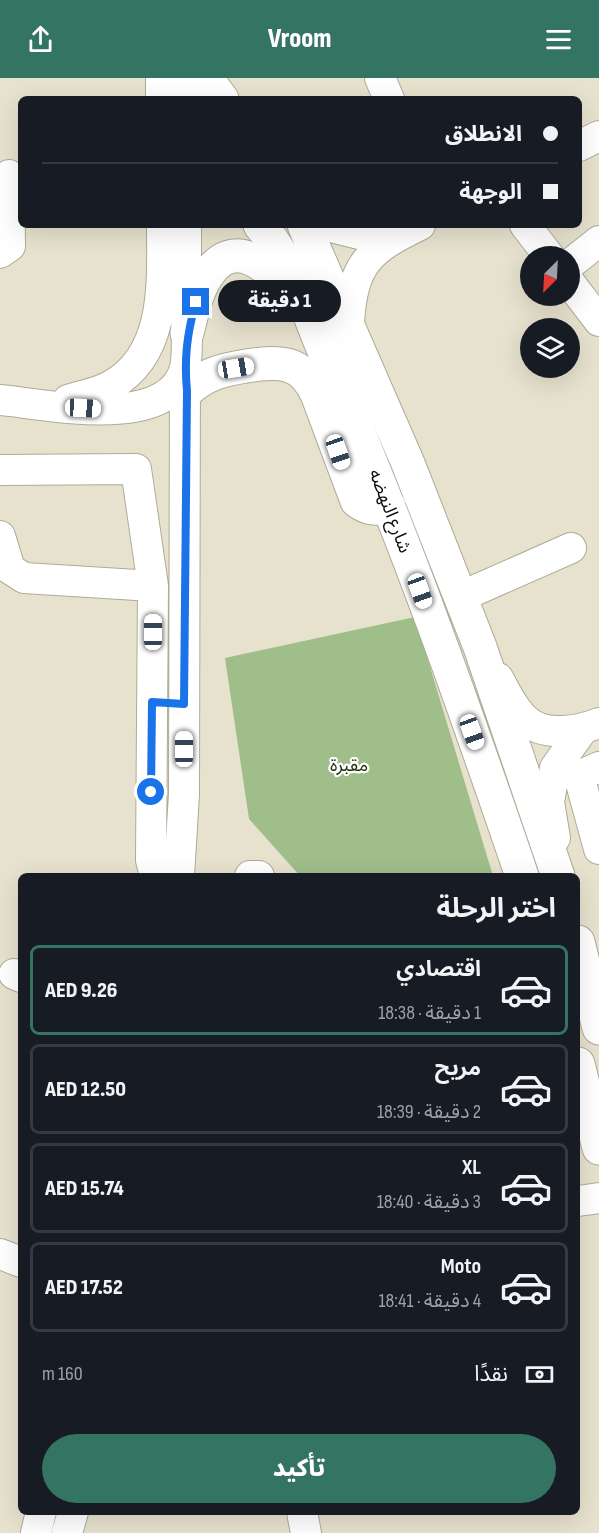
<!DOCTYPE html>
<html lang="ar">
<head>
<meta charset="utf-8">
<style>
	:root { --surface:#171b24; --page:#20242c; --text:#f1f3f6; --muted:#9ea1a6; --line:#363941; --accent:#347462 }
	body { margin:0; font-family:"Sofia Sans Condensed","Noto Sans Arabic",sans-serif; background:var(--page); color:var(--text); direction:rtl; height:100vh; display:flex; flex-direction:column; font-size:22px; white-space:nowrap }
	* { box-sizing:border-box; margin:0 }
	p { font-size:20px; color:var(--muted) }
	.icon { flex:none; width:33px; height:33px; fill:none; stroke:currentColor; stroke-width:2; stroke-linecap:round; stroke-linejoin:round }
	.map { position:relative; flex:1; overflow:hidden; direction:ltr }
	.sheet { position:absolute; left:18px; top:795px; width:562px; height:642px; display:flex; flex-direction:column; background:var(--surface); border-radius:9px; box-shadow:0 6px 24px #0002; direction:rtl }
	.sheet>* { flex:none }
	.hud { position:absolute; left:18px; top:18px; width:564px; height:132px; border-radius:9px; box-shadow:0 6px 24px #0002; direction:rtl; display:grid; align-content:center; height:132px; padding:0 24px; background:var(--surface) }
	.needle { width:39px; rotate:204deg }
	.fabs { position:absolute; left:520px; top:168px; display:grid; gap:12px }
	.fabs a { display:grid; place-items:center; width:60px; height:60px; border-radius:50%; background:var(--surface); box-shadow:0 6px 24px #0002; font-size:30px }
	.end { position:absolute; width:27px; height:27px; margin:-14px; border:8px solid #1a73e8; background:#fff; box-shadow:0 0 0 3px #fff }
	.from { border-radius:50% }
	.bubble { position:absolute; height:42px; border-radius:21px; background:var(--surface); box-shadow:0 6px 24px #0002; font-size:20px; font-weight:800; line-height:42px; text-align:center; direction:rtl }
	.car { position:absolute; width:18px; height:36px; margin:-18px -9px; border-radius:8px; box-shadow:0 0 4px 2px #0007; background:linear-gradient(#fff 24%,#345 0 40%,#fff 0 76%,#345 0 86%,#fff 0) }
	.hud b { display:flex; align-items:center; gap:21px; height:57px; font-size:22px }
	.hud b+b { border-top:2px solid var(--line) }
	.hud i { width:15px; height:15px; background:var(--text) }
	ul { padding:0; list-style:none }
	li { display:flex; align-items:center; gap:18px; height:90px; margin:0 12px 9px; padding:0 12px; border:3px solid var(--line); border-radius:9px }
	li div { flex:1 }
	li b { display:block; font-size:22px }
	li em { font-style:normal; font-weight:800 }
	li.on { border-color:var(--accent) }
	li>.icon { width:54px; height:54px; stroke-width:1.5 }
	h2 { padding:0 24px; font-size:27px; line-height:72px }
	.pay { display:flex; align-items:center; gap:15px; height:66px; padding:0 24px; font-size:22px }
	.pay p { margin-inline-start:auto }
	.cta { display:flex; gap:12px; margin-top:auto; padding:12px 24px }
	.cta a { flex:1; height:69px; border-radius:36px; background:var(--accent); color:#fff; font-size:24px; font-weight:800; line-height:69px; text-align:center }
	header { display:flex; justify-content:space-between; align-items:center; height:78px; padding:0 24px; background:var(--accent); color:#fff; font-size:27px; font-weight:800 }
	.map>svg:first-child { display:block }
</style>
</head>
<body>
<header><svg class="icon" aria-label="menu" viewBox="0 0 24 24"><path d="M4 6h16M4 12h16M4 18h16"/></svg>Vroom<svg class="icon" aria-label="share" viewBox="0 0 24 24"><path d="M12 15V3M7 8l5-5 5 5M5 13v7h14v-7"/></svg></header>
<div class="map">
<svg width="599" height="1455" viewBox="0 0 599 1455">
	<rect width="100%" height="100%" fill="#e7e2ce"/>
	<!-- green -->
	<path fill="#9fbe89" d="M415 539 493 798H300L249 741 225 580Z"/>
	<g fill="none" stroke-linecap="round" stroke-linejoin="round">
		<!-- minor casing -->
		<g stroke="#afab97" stroke-width="32">
			<path id="minor" d="M161 0V21
				M185 0V21
				M380 0 389 21
				M579 68 599 58
				M323 147 387 163
				M525 147 549 178
				M0 175 10 168 9 97
				M570 186 599 163
				M570 205 599 243
				M349 244C353 186 368 172 420 147
				M0 322C46 326 169 354 185 290 188 274 187 255 186 239 186 208 186 178 186 147
				M68 322C83 317 99 315 112 307 168 275 162 202 162 147
				M0 392 136 391 153 508 151 782 155 798
				M0 458 10 491 24 500 153 508
				M460 519 571 470
				M498 600C506 614 514 633 527 643 545 659 579 653 599 645
				M599 689 579 698 599 771
				M555 760 549 724 555 690 583 651
				M179 798 184 716 185 290
				M250 798H259
				M14 896 21 899
				M578 1123 599 1120
				M0 1176 21 1184
				M302 1434 306 1455
				M36 1455 41 1434
				M67 1455 73 1434"/>
		</g>
		<!-- major casing -->
		<g stroke="#afab97" stroke-width="35">
			<path id="major" d="M206 0 222 21
				M260 147C296 188 310 243 332 292 404 457 464 628 522 798
				M304 147 407 383 480 569 558 798
				M187 255C192 236 196 214 207 198 234 155 272 190 291 218
				M187 313C205 296 222 292 246 288 280 283 301 282 317 316L357 423C368 431 376 432 389 428
				M578 864 599 950
				M578 986 599 1070"/>
		</g>
		<!-- minor -->
		<use href="#minor" stroke="#fff" stroke-width="30"/>
		<!-- major -->
		<use href="#major" stroke="#fff" stroke-width="33"/>
	</g>
	<g fill="none" stroke-linecap="round" stroke-linejoin="round">
		<!-- route -->
		<path stroke="#1a73e8" stroke-width="8" d="M151 714 152 624 184 626 187 313C184 281 187 255 196 224"/>
	</g>
	<g text-anchor="middle" dominant-baseline="central" stroke-width="4.5" stroke-linejoin="round" paint-order="stroke">
		<!-- street labels -->
		<g font-size="18" fill="#0f0d07" stroke="#fff">
			<text transform="translate(390 433) rotate(69)">شارع النهضه</text>
		</g>
		<!-- park labels -->
		<g font-size="18" fill="#20330e" stroke="#fff">
			<text x="349" y="687">مقبرة</text>
		</g>
	</g>
</svg>
<div class="fabs">
<a><svg class="needle" viewBox="-14 -14 28 28"><path d="M0-13l5 13h-10z" fill="#e53935"/><path d="M0 13l5-13h-10z" fill="#9ea1a6"/></svg></a>
<a><svg class="icon" aria-label="layers" viewBox="0 0 24 24"><path d="M12 4l9 5-9 5-9-5zM3 14l9 5 9-5"/></svg></a>
</div>
<i class="end from" style="left:151px;top:714px"></i>
<i class="end" style="left:196px;top:224px"></i>
<div class="bubble" style="left:218px;top:202px;width:123px">1 دقيقة</div>
<i class="car" style="left:236px;top:290px;rotate:81deg"></i>
<i class="car" style="left:83px;top:330px;rotate:93deg"></i>
<i class="car" style="left:338px;top:374px;rotate:161deg"></i>
<i class="car" style="left:420px;top:513px;rotate:160deg"></i>
<i class="car" style="left:153px;top:554px;rotate:0deg"></i>
<i class="car" style="left:472px;top:654px;rotate:160deg"></i>
<i class="car" style="left:184px;top:671px;rotate:0deg"></i>
<div class="hud">
<b><i class="from"></i>الانطلاق</b>
<b><i></i>الوجهة</b>
</div>
<section class="sheet">
<h2>اختر الرحلة</h2>
<ul>
<li class="on"><svg class="icon" aria-label="car" viewBox="0 0 24 24"><path d="M5 17H2v-5l4-1 3-4h7l3 4 3 1v5h-3M9 17h6M6 11h13"/><circle cx="7" cy="17" r="2"/><circle cx="17" cy="17" r="2"/></svg><div><b>اقتصادي</b><p>1 دقيقة · 18:38</p></div><em>AED 9.26</em></li>
<li><svg class="icon" aria-label="car" viewBox="0 0 24 24"><path d="M5 17H2v-5l4-1 3-4h7l3 4 3 1v5h-3M9 17h6M6 11h13"/><circle cx="7" cy="17" r="2"/><circle cx="17" cy="17" r="2"/></svg><div><b>مريح</b><p>2 دقيقة · 18:39</p></div><em>AED 12.50</em></li>
<li><svg class="icon" aria-label="car" viewBox="0 0 24 24"><path d="M5 17H2v-5l4-1 3-4h7l3 4 3 1v5h-3M9 17h6M6 11h13"/><circle cx="7" cy="17" r="2"/><circle cx="17" cy="17" r="2"/></svg><div><b>XL</b><p>3 دقيقة · 18:40</p></div><em>AED 15.74</em></li>
<li><svg class="icon" aria-label="car" viewBox="0 0 24 24"><path d="M5 17H2v-5l4-1 3-4h7l3 4 3 1v5h-3M9 17h6M6 11h13"/><circle cx="7" cy="17" r="2"/><circle cx="17" cy="17" r="2"/></svg><div><b>Moto</b><p>4 دقيقة · 18:41</p></div><em>AED 17.52</em></li>
</ul>
<div class="pay"><svg class="icon" aria-label="cash" viewBox="0 0 24 24"><path d="M3 7h18v10H3z"/><circle cx="12" cy="12" r="2"/></svg>نقدًا<p>160 m</p></div>
<div class="cta"><a>تأكيد</a></div>
</section>
</div>
</body>
</html>
